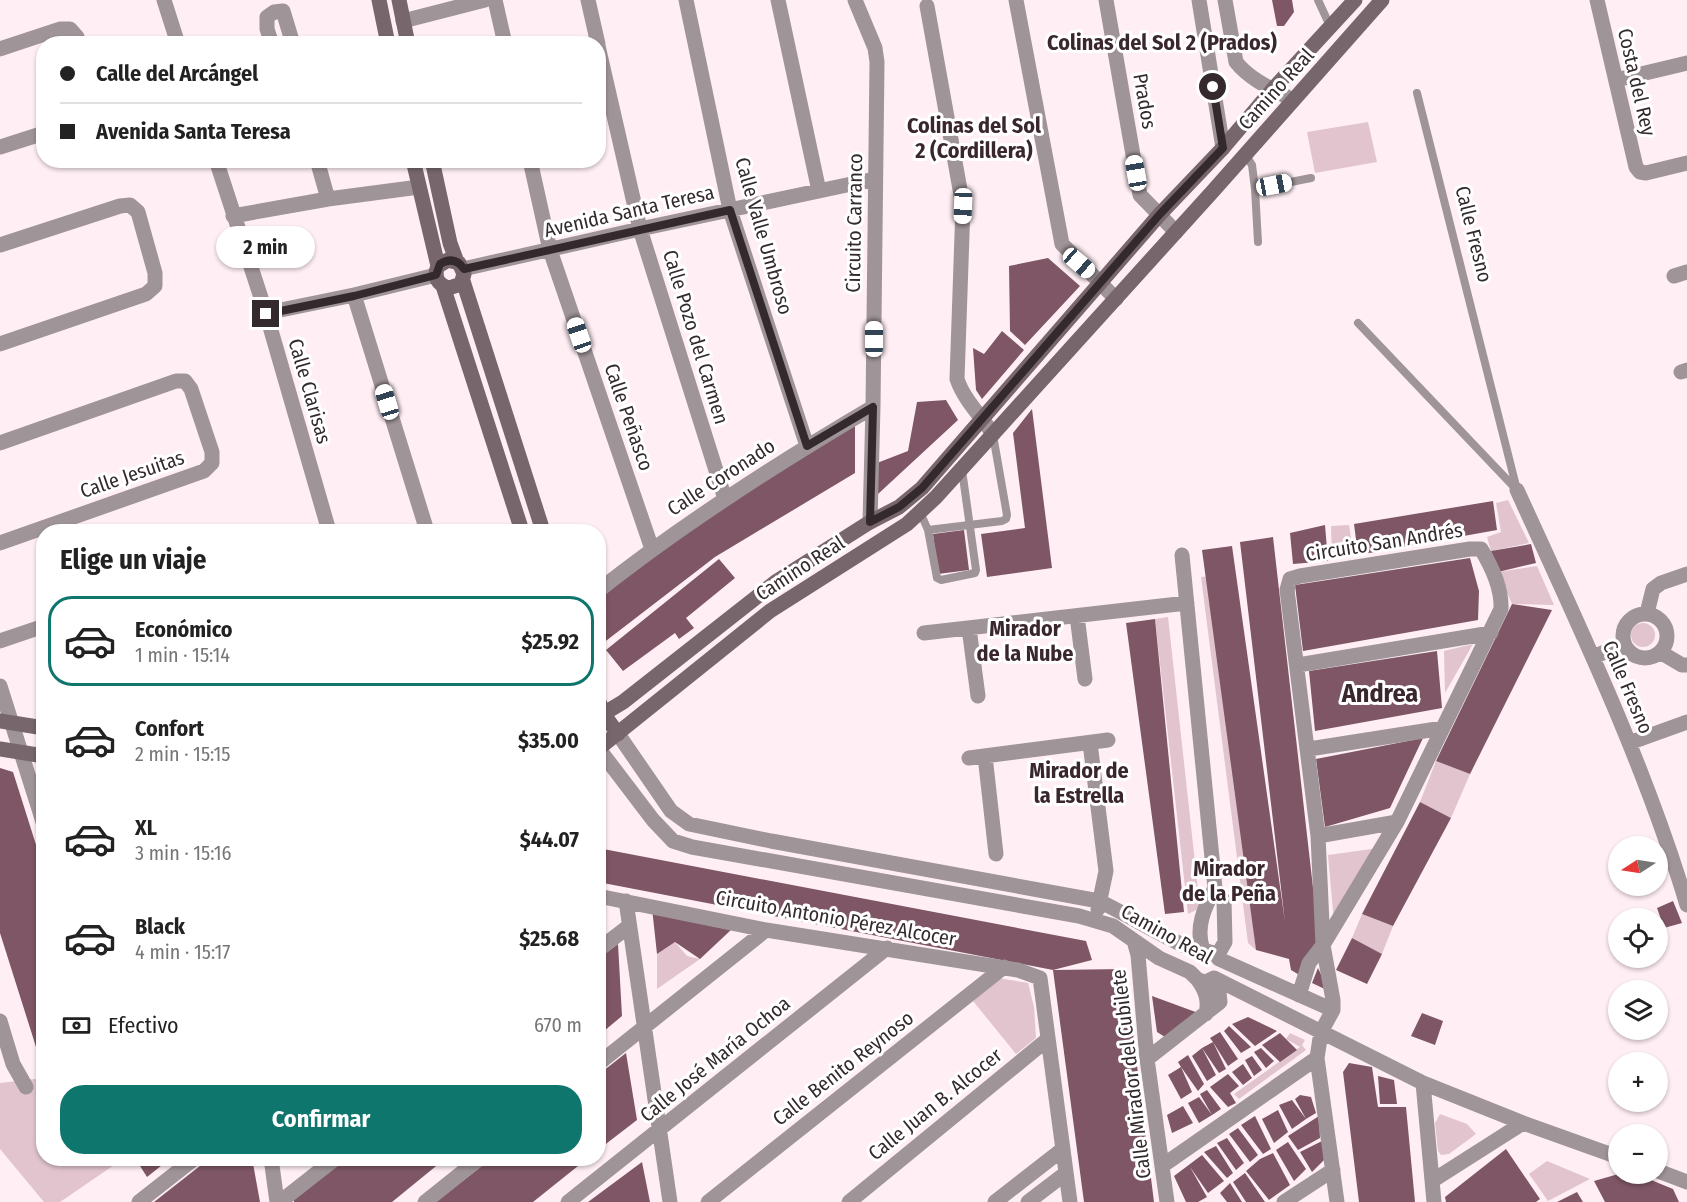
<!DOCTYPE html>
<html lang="es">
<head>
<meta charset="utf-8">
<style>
	:root { --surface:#fff; --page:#f6f6f6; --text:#222; --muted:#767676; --line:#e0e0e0; --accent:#0f766e }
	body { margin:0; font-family:"Fira Sans Condensed",sans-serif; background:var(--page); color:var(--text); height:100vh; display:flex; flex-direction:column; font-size:22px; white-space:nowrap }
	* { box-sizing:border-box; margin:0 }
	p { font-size:20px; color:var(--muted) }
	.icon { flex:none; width:33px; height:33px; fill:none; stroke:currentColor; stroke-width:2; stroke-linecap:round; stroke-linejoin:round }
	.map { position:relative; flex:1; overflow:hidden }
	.details { position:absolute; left:36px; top:524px; width:570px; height:642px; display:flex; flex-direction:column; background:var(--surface); border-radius:24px; box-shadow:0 2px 4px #0004 }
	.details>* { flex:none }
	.top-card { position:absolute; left:36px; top:36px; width:570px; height:132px; border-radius:24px; box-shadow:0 2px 4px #0004; display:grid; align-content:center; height:132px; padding:0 24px; background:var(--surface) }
	.needle { width:39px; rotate:258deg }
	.controls { position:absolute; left:1608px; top:836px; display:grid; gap:12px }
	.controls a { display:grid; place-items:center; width:60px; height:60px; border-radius:50%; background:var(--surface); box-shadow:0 2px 4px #0004; font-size:30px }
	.end { position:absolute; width:27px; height:27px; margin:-14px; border:8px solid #342a2d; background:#fff; box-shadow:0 0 0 3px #fff }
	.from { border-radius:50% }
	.bubble { position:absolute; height:42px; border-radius:21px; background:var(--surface); box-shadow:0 2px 4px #0004; font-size:20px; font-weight:700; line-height:42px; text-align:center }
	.car { position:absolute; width:18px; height:36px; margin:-18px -9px; border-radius:8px; box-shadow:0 0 4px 2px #0007; background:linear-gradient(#fff 24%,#345 0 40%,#fff 0 76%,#345 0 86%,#fff 0) }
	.top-card b { display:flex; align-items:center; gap:21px; height:57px; font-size:22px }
	.top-card b+b { border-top:2px solid var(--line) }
	.top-card i { width:15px; height:15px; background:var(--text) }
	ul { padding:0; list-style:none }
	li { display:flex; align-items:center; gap:18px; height:90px; margin:0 12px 9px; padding:0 12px; border:3px solid transparent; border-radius:24px }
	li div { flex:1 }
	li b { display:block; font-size:22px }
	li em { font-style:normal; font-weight:700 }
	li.current { border-color:var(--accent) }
	li>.icon { width:54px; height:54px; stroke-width:1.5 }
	h2 { padding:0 24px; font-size:27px; line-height:72px }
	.pay { display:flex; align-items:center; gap:15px; height:66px; padding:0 24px; font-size:22px }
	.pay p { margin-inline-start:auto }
	.button { display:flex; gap:12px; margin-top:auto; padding:12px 24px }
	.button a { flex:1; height:69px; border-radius:24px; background:var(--accent); color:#fff; font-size:24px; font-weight:700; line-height:69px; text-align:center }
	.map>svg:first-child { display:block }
</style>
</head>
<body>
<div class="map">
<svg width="1687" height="1202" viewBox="0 0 1687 1202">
	<rect width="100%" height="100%" fill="#ffeff4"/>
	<!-- green -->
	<path fill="#e1c4ce" d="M1368 122 1377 162 1315 173 1307 132Z
		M1508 500 1529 543 1491 551 1487 537 1501 532 1496 503Z
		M1349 525 1354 556 1332 560 1331 526Z
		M1537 566 1554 605 1512 604 1498 572Z
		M1211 576 1256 950 1248 943 1201 577Z
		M1168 617 1200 908 1188 914 1155 619Z
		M1631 635a12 12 0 1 1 24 0a12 12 0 1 1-24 0Z
		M1473 644 1445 693 1444 651Z
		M1436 761 1470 774 1451 818 1420 802Z
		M1379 848 1334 923 1328 855Z
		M1362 914 1393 926 1382 954 1352 938Z
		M675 942 687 956 700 959 657 989V954Z
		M998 978 1028 983 1034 1007 1036 1038 1016 1054 973 1001Z
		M1290 1033 1305 1040 1302 1045 1306 1050 1239 1099 1234 1094 1300 1047 1286 1039Z
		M43 1078 44 1158H118L120 1161 60 1202H44L0 1149V1083Z
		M1440 1114 1467 1124 1476 1134 1449 1154 1441 1155 1438 1151 1435 1123Z
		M1547 1161 1590 1179 1548 1201 1529 1174Z"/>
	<!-- building -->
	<path fill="#7e5665" d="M1272 0H1292L1294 12 1284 26H1277Z
		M1048 258 1080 286 1025 345 1010 331 1009 266Z
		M1002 331 1024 350 982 399 976 390 973 348 984 354Z
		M946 400 958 420 878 494 877 463 908 451 917 402Z
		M1032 409 1052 568 987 577 981 534 1025 528 1013 433Z
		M855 422V473L715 557 598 647V599L693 528Z
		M1493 501 1497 530 1358 555 1354 524Z
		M1325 525 1328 561 1293 564 1290 533Z
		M964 530 969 570 938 574 933 534Z
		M1273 537 1319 940 1301 976 1291 970 1289 959 1256 950 1202 550 1232 546 1285 922 1240 542Z
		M1531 544 1536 563 1498 572 1491 551Z
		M1470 558 1479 591 1478 620 1303 651 1295 585Z
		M719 559 735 578 686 618 694 628 679 639 675 633 623 671 606 650Z
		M1512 604 1552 610 1470 774 1436 761Z
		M1155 619 1184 912 1165 914 1126 623Z
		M1437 651 1442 708 1315 731 1309 671Z
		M1423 738 1390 808 1325 827 1316 759Z
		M0 768 13 772 44 870 43 1069 0 933Z
		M1420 802 1451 818 1393 926 1362 914Z
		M598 848 1086 941 1092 960 1053 970 598 882Z
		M1673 901 1682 923 1664 928 1657 908Z
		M652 908 732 929 700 959 675 942 657 954Z
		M1352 938 1382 954 1367 984 1336 970Z
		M618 944 622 1016 598 1036V959Z
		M1318 968 1329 991 1312 983Z
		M1125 969 1154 1202H1084L1053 970Z
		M1152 996 1201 1014 1165 1037 1157 1032Z
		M1422 1013 1443 1021 1435 1045 1411 1036Z
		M1248 1017 1277 1031 1255 1046 1232 1024Z
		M1229 1026 1251 1047 1241 1053 1224 1031Z
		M1220 1032 1238 1059 1228 1066 1213 1042 1226 1069 1219 1073 1202 1048 1216 1075 1207 1081 1192 1056 1202 1048 1213 1042 1210 1038Z
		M1280 1033 1297 1050 1280 1062 1262 1045Z
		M1261 1048 1274 1061 1266 1068 1254 1052Z
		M626 1053 637 1120 598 1150V1075Z
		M1188 1055 1204 1084 1198 1091 1181 1067 1192 1092 1181 1099 1168 1075 1181 1067 1178 1062Z
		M1252 1056 1262 1070 1254 1076 1245 1060Z
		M1349 1063 1372 1067 1378 1107H1406L1415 1202H1359L1343 1072Z
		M1243 1064 1252 1078 1243 1085 1232 1072Z
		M1228 1074 1239 1086 1230 1093 1236 1103 1228 1107 1210 1087Z
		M1378 1076 1394 1080 1397 1104H1380Z
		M1207 1090 1221 1109 1212 1115 1199 1123 1188 1103 1199 1097 1212 1115 1200 1094Z
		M1300 1095 1311 1097 1316 1113 1306 1119 1295 1099Z
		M1292 1100 1306 1119 1292 1129 1279 1105Z
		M1183 1106 1193 1123 1172 1133 1167 1115Z
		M1278 1110 1288 1132 1274 1143 1262 1119Z
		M1255 1116 1271 1149 1263 1154 1241 1125Z
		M1319 1116 1320 1138 1298 1150 1288 1136Z
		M1238 1128 1258 1155 1250 1162 1229 1134Z
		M1227 1138 1244 1163 1236 1170 1217 1143Z
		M1322 1141 1324 1160 1312 1172 1300 1152Z
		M1288 1142 1306 1169 1294 1181 1276 1150Z
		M1216 1146 1233 1173 1227 1178 1204 1152Z
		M1506 1149 1540 1199 1536 1202H1446L1445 1197Z
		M1273 1153 1290 1185 1269 1200 1246 1171 1260 1159Z
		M1202 1155 1224 1181 1208 1193 1190 1167 1207 1197 1198 1202H1186L1174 1176Z
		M135 1158H171L147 1177Z
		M210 1158H252L260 1202H154Z
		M342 1158H446L392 1202H294L293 1196Z
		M492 1158H588L533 1202H436Z
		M642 1162 650 1202H588Z
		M1245 1173 1265 1202H1246L1233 1182Z
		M1622 1173H1634L1673 1189 1679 1202H1605L1594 1181Z
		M1230 1183 1242 1202H1227L1220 1193Z
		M1577 1192 1583 1202H1557Z"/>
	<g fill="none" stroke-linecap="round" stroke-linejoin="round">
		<!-- lane -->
		<path stroke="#9f9498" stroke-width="8" d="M1318 0 1330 26
			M1417 93 1517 490
			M1245 154 1252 165 1255 189 1311 178
			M1255 189 1258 242
			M1358 323 1516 489
			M920 512 928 530 1002 521 1006 519 1007 515 993 435
			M928 530 937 578 941 580 975 573 976 570 962 470"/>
		<!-- street -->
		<path stroke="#9f9498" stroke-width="15" d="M164 0 178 44
			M495 0 505 44
			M588 0 598 44
			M686 0 730 210 807 446
			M778 0 819 191
			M855 0 875 48 877 62 873 407 870 522
			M1016 0 1062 244 1116 299
			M1106 0 1140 195 1176 232
			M1199 0 1223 148
			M1225 0 1236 62C1250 80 1274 90 1293 100
			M1597 0 1636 167 1640 172 1646 173 1687 163
			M927 6 963 206 957 379C964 400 981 416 993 434
			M403 21 485 0
			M272 44 267 29V17L274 12 283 11 293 44
			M598 46 640 229 725 499
			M0 49 60 29H70L77 37 80 44
			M1616 80 1687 63
			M0 147 44 133
			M216 160 266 313 329 531
			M317 160 328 199
			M530 160 550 250 652 549
			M233 216 328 199 419 187
			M0 245 120 206 130 205 138 212 155 273V286L146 294 0 344
			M463 269 640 229 875 179
			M1674 276 1687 272
			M354 295 427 531
			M266 313 354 295 436 275
			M1681 372 1687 370
			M0 443 176 381H185L191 389 212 452V463L204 471 0 543
			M1517 490C1579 626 1644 762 1687 905
			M1182 555 1215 888 1224 901 1225 942 1217 956
			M598 591C685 522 778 463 873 407
			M1647 613 1653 589 1661 583 1687 574
			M1623 636a22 22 0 1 1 44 0a22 22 0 1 1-44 0Z
			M1077 616 1085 679
			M969 628 978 696
			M924 633 1187 603
			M0 641 44 626
			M1660 652 1682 665H1687
			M1593 657 1624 644
			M1298 665 1491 633
			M0 686 44 825
			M618 734 671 811 689 824 771 841 1099 901C1130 916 1160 935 1191 949 1201 953 1211 947 1219 959L1333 1010
			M1090 743 1106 871 1098 909
			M1629 743 1687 722
			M599 749 653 820 673 841 692 847 1079 916 1113 926 1159 958 1190 972 1198 980 1206 982 1214 978 1423 1083 1523 1123 1618 1157
			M1309 749 1443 728
			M985 756 996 854
			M969 758 1108 740
			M1318 836 1397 822
			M598 896 766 930 1018 970 1040 978 1070 1202
			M626 901 670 1202
			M1134 941 1138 955 1147 1059 1167 1202
			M598 950 629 926
			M1203 950C1195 928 1204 908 1215 888
			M1198 980C1206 991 1209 1001 1206 1014
			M1299 995 1309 963 1323 945 1397 822 1501 609C1502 588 1492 567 1481 549H1470L1300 576 1290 579 1287 590 1318 836 1323 945 1333 1000V1010L1321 1032 1317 1058 1337 1202
			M0 1021 13 1064 26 1087
			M1147 1059 1220 1002 1219 992 1210 981
			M598 1064 766 930
			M1423 1083 1434 1202
			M271 1158 277 1202
			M1162 1166 1317 1058
			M1658 1171 1687 1182
			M1432 1181 1523 1123
			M139 1202 195 1158
			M280 1202 336 1158
			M425 1202 480 1158
			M568 1202 887 948
			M708 1202 1004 967
			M849 1202 1048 1039
			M995 1202 1063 1149
			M1028 1202 1066 1173
			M1284 1202 1333 1170"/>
		<!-- secondary -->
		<path stroke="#77676c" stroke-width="15" d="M379 0 388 44
			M399 0 408 44
			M413 160 438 266C433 277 438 285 449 288L461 284 464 274 459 263 448 260 438 266
			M432 160 450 243 457 262
			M463 281 543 531
			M443 286 522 531
			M598 699 603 713 618 734
			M598 717 623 702 777 581 870 522 899 507 922 488 1160 214 1223 148 1273 89 1355 0
			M0 721 44 728
			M0 749 44 756
			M598 749 770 611 907 524 936 497 1213 191 1382 0"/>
	</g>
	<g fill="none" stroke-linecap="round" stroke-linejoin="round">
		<!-- route -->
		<path stroke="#342a2d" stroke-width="8" d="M266 314 354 296 436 275 440 264C450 258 458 260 464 269L730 210 807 446 873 407 870 522 899 507 922 488 1160 214 1223 148 1213 87"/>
	</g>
	<g text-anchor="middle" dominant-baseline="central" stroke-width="6" stroke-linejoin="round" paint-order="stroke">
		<!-- street labels -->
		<g font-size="20" fill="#342a2d" stroke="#fff">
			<text transform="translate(1637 82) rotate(77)">Costa del Rey</text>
			<text transform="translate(1276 89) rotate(-48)">Camino Real</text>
			<text transform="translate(1145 101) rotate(80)">Prados</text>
			<text transform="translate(629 211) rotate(-13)">Avenida Santa Teresa</text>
			<text transform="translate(854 223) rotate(-89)">Circuito Carranco</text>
			<text transform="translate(1474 234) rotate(76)">Calle Fresno</text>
			<text transform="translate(764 236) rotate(74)">Calle Valle Umbroso</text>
			<text transform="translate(696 337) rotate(73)">Calle Pozo del Carmen</text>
			<text transform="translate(310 391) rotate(74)">Calle Clarisas</text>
			<text transform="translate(629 417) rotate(71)">Calle Peñasco</text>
			<text transform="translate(132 474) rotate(-19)">Calle Jesuitas</text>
			<text transform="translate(721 477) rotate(-33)">Calle Coronado</text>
			<text transform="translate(1384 542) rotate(-9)">Circuito San Andrés</text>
			<text transform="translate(800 568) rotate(-33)">Camino Real</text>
			<text transform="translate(1628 687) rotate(67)">Calle Fresno</text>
			<text transform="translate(836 918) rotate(10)">Circuito Antonio Pérez Alcocer</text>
			<text transform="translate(1167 934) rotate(29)">Camino Real</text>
			<text transform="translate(715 1059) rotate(-39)">Calle José María Ochoa</text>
			<text transform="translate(843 1068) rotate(-38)">Calle Benito Reynoso</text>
			<text transform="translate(1131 1074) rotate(-97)">Calle Mirador del Cubilete</text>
			<text transform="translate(935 1104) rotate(-39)">Calle Juan B. Alcocer</text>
		</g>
		<!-- quarter labels -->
		<g font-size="22" font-weight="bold" fill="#3a272e" stroke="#fff">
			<text x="1162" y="42">Colinas del Sol 2 (Prados)</text>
			<text x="974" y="125">Colinas del Sol<tspan x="974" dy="25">2 (Cordillera)</tspan></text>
			<text x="1025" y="628">Mirador<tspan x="1025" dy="25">de la Nube</tspan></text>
			<text x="1079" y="770">Mirador de<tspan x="1079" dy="25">la Estrella</tspan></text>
			<text x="1229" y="868">Mirador<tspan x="1229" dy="25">de la Peña</tspan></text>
		</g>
		<!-- district labels -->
		<g font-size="26" font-weight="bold" fill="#3a272e" stroke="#fff">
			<text x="1380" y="693">Andrea</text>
		</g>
	</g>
</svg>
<div class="controls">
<a><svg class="needle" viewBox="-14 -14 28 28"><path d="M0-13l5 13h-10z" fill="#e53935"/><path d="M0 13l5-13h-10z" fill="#767676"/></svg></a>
<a><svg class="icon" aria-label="locate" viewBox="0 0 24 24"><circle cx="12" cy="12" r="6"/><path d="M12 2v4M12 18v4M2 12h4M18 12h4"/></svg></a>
<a><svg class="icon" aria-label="layers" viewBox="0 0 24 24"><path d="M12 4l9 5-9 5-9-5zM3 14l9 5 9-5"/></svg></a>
<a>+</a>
<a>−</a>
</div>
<i class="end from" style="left:1213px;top:87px"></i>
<i class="end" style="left:266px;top:314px"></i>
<div class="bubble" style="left:216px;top:226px;width:99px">2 min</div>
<i class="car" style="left:1136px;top:173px;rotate:350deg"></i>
<i class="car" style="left:1274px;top:185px;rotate:79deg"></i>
<i class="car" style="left:963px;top:206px;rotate:182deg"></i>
<i class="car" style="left:1079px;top:263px;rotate:131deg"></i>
<i class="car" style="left:579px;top:335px;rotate:341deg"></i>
<i class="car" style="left:874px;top:339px;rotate:0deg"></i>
<i class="car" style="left:387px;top:402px;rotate:343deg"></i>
<div class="top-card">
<b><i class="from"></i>Calle del Arcángel</b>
<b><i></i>Avenida Santa Teresa</b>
</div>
<section class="details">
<h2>Elige un viaje</h2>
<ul>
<li class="current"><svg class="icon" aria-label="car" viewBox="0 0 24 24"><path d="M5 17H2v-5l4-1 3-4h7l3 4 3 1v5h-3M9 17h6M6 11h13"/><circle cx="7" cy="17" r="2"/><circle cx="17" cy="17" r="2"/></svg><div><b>Económico</b><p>1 min · 15:14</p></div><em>$25.92</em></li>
<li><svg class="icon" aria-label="car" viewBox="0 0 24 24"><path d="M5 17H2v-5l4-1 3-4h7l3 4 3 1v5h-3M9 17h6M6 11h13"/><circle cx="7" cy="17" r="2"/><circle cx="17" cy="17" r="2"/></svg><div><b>Confort</b><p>2 min · 15:15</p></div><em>$35.00</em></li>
<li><svg class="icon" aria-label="car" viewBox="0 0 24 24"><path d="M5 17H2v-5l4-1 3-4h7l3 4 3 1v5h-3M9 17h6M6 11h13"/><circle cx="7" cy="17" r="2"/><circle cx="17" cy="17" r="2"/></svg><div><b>XL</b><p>3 min · 15:16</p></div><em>$44.07</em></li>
<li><svg class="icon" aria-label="car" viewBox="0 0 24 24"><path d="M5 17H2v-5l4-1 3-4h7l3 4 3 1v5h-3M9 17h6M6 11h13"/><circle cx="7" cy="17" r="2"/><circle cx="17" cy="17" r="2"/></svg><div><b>Black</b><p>4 min · 15:17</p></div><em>$25.68</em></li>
</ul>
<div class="pay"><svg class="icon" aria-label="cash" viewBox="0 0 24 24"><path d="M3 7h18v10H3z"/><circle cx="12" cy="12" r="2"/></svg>Efectivo<p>670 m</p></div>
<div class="button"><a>Confirmar</a></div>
</section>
</div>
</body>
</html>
